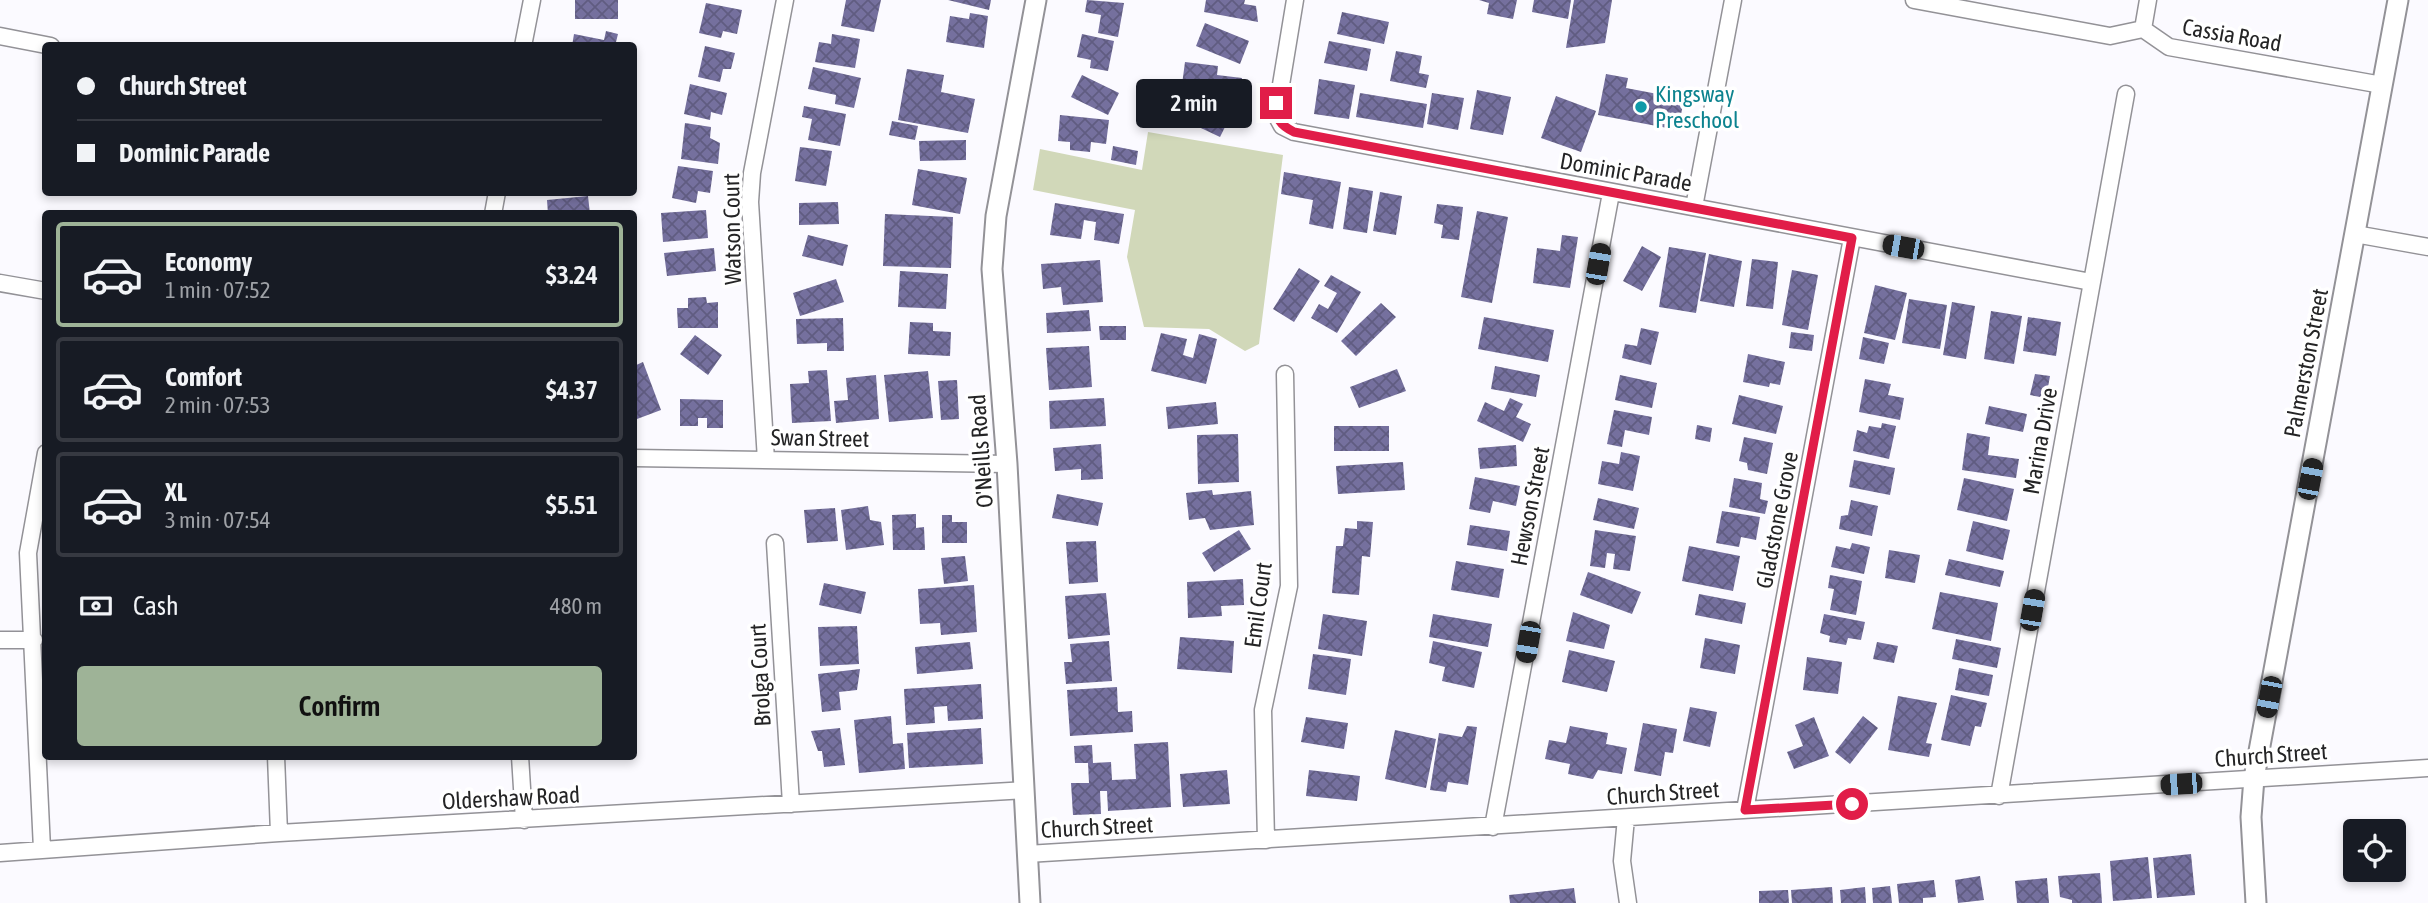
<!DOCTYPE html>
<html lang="en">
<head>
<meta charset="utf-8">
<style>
	:root { --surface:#171b24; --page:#242831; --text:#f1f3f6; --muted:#9ea1a6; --line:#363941; --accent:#9eb397 }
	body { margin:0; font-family:"Asap Condensed",sans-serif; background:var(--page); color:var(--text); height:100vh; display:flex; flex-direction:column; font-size:26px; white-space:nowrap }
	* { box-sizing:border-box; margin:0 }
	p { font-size:23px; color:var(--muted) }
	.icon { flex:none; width:38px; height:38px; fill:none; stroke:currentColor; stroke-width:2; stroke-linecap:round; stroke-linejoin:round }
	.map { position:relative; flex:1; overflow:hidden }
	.side { position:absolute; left:42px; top:210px; width:595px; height:550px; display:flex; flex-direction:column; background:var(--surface); border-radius:7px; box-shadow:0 4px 10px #0003 }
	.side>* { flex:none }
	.hud { position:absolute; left:42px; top:42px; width:595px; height:154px; border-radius:7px; box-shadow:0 4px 10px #0003; display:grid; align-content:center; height:154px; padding:0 35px; background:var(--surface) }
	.fabs { position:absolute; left:2343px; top:819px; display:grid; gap:14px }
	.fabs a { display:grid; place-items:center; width:63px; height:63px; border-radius:7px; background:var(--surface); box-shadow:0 4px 10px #0003; font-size:35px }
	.end { position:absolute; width:32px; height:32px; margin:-16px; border:9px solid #e11d48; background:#fff; box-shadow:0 0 0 4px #fff }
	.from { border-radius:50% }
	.bubble { position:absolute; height:49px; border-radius:7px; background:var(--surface); box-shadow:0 4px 10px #0003; font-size:23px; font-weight:600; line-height:49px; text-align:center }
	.car { position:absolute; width:21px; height:42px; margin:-21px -10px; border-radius:9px; box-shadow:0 0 5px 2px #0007; background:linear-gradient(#222 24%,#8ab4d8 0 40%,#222 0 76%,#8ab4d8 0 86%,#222 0) }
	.hud b { display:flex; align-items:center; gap:24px; height:66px; font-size:26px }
	.hud b+b { border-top:2px solid var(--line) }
	.hud i { width:18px; height:18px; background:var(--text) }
	ul { padding:12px 0 0; list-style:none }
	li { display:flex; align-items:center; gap:21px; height:105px; margin:0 14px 10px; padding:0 21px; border:4px solid var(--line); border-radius:7px }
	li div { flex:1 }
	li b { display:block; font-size:26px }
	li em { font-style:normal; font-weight:600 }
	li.active { border-color:var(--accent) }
	li>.icon { width:63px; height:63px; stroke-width:1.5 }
	.pay { display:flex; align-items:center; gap:18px; height:77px; padding:0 35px; font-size:26px }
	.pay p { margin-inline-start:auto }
	.button { display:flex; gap:14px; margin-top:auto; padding:14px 35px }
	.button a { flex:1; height:80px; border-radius:7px; background:var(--accent); color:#111; font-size:28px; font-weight:600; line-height:80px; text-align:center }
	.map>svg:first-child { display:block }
</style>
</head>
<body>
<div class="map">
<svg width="2428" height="903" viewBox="0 0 2428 903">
	<defs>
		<pattern id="building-cross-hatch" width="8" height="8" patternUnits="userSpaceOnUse" patternTransform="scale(1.75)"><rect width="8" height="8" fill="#75709e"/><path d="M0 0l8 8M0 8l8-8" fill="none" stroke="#605c81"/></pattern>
	</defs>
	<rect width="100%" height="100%" fill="#fbfaff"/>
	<!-- park -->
	<path fill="#d1d8b9" d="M1148 132 1283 155 1259 344 1245 351 1209 329 1144 327 1127 257 1135 210 1033 190 1040 149 1142 170Z"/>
	<!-- building -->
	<path fill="url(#building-cross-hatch)" d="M575 0H618V19H575Z
		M846 0H881L874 32 841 26Z
		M948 0H991L989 10Z
		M1087 0 1124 3 1118 37 1098 33 1101 15 1085 12Z
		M1206 0H1245L1244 4 1256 6 1258 22 1204 12Z
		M1479 0H1517L1513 19 1487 14 1489 3Z
		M1534 0H1571L1568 19 1532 12Z
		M1574 0H1612L1605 43 1566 48Z
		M706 3 742 10 737 34 723 31 721 38 699 33Z
		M1342 12 1389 22 1384 44 1337 34Z
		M970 13 988 16 984 48 946 42 950 16 969 19Z
		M1205 23 1249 41 1240 64 1196 46Z
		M606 31 618 34 615 46H572L574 34 604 40Z
		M832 34 860 39 855 68 815 62 819 42 831 44Z
		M1082 34 1114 41 1108 71 1090 68 1091 60 1077 57Z
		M1329 41 1371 49 1367 71 1324 63Z
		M705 46 735 53 731 69H723L720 82 698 77Z
		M1396 51 1422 56 1419 73 1429 75 1426 88 1390 81Z
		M1185 62 1218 66 1217 75 1242 78 1239 100 1181 92Z
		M813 67 861 78 854 108 835 104 836 95 808 89Z
		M907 69 944 75 941 92 975 99 968 133 898 120Z
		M1606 74 1628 78 1626 88 1684 99 1678 130 1598 115Z
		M1082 75 1119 93 1108 115 1071 97Z
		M1319 79 1355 85 1349 119 1314 114Z
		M690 84 727 93 722 115 711 112 710 120 684 114Z
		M1477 90 1511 97 1503 135 1470 129Z
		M1360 93 1427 104 1423 128 1356 117Z
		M1432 93 1464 98 1458 130 1427 124Z
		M1556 96 1596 111 1581 152 1541 138Z
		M1194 103 1229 119 1220 137 1186 121Z
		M804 106 846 114 840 146 808 140 812 119 802 117Z
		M1060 115 1109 120 1106 144 1091 142 1090 152 1070 150V142L1058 141Z
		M892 121 918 126 915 140 889 135Z
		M685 123 711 127 710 138 720 143 718 164 681 159Z
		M966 140V160L920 161 919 141Z
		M1113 146 1138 151 1136 165 1111 160Z
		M800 147 832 151 826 186 795 181Z
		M678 166 713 171 710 193 698 191 696 203 672 198Z
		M918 169 967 178 960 214 912 205Z
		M1284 172 1341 182 1333 229 1309 224 1313 200 1281 194Z
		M1349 187 1373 191 1367 233 1343 229Z
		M1380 192 1402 196 1396 235 1373 231Z
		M588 196 590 214H548L547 200Z
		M838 202 839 224 799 225V203Z
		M1055 203 1124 214 1119 244 1094 240 1096 222 1084 220 1081 239 1050 235Z
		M1437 204 1463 207 1459 240 1441 238 1443 225 1434 223Z
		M706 210 708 238 663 242 661 213Z
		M1477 211 1508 217 1492 303 1461 297Z
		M885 214 953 217 951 268 883 266Z
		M808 235 848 245 843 266 802 256Z
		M1562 235 1578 237 1570 288 1533 283 1537 248 1560 251Z
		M1642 246 1661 257 1642 291 1623 281Z
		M1669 247 1706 253 1696 313 1659 307Z
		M714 248 716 271 667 276 664 253Z
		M1709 254 1742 261 1734 307 1700 301Z
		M1752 259 1778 262 1773 309 1746 306Z
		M1100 260 1103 302 1063 305 1061 287 1043 289 1041 264Z
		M1299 268 1320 281 1294 322 1273 309Z
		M1792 270 1818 275 1808 330 1782 325Z
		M900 271 948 274 946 309 898 307Z
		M1331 275 1361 292 1337 333 1311 318 1319 304 1328 309 1337 293 1324 286Z
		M836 279 844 302 800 316 793 293Z
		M1875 285 1907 293 1895 340 1864 333Z
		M706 297 707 303 718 302V328H678L677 308H688V298Z
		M1909 299 1947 305 1940 349 1902 343Z
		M1952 302 1975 306 1966 359 1943 355Z
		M1381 303 1396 317 1356 356 1341 341Z
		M1089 310 1091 331 1047 333 1046 313Z
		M1991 311 2022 316 2014 364 1984 359Z
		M1484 317 1554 330 1548 362 1478 349Z
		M2028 317 2061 322 2056 356 2023 351Z
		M843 318 844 351H827V343L797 344 796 319Z
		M910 322 933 323V331L951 332 950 356 908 354Z
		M1099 326H1126V340H1100Z
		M1641 328 1659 332 1651 365 1622 358 1625 344 1637 346Z
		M1791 332 1814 335 1812 351 1789 348Z
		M1161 333 1187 339 1183 355 1193 358 1199 334 1217 339 1206 384 1151 371Z
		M695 335 722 355 708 375 680 354Z
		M1863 337 1889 343 1884 364 1859 359Z
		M1089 346 1092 387 1049 390 1046 348Z
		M1748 354 1785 362 1780 385 1770 383 1769 387 1743 382Z
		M643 362 661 410 637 419 634 410V366Z
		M1495 366 1540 375 1536 397 1491 389Z
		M1397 369 1406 391 1359 408 1350 387Z
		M827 370 831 421 792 423 790 384 809 383 808 371Z
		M928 371 933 418 889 422 884 375Z
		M2035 374 2050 376 2046 398 2030 395Z
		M876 375 879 419 836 423 834 401 848 400 846 378Z
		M1620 375 1657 383 1652 408 1615 400Z
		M1865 379 1891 384 1888 395 1904 398 1900 420 1859 412Z
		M957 380 959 419 941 420 938 381Z
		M1739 395 1783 406 1776 434 1732 424Z
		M1104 398 1106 426 1050 429 1049 401Z
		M1510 398 1523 404 1516 417 1531 424 1523 442 1477 421 1485 402 1504 411Z
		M680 399 723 400V428H707V418H698V426H680Z
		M1216 402 1218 424 1168 429 1166 407Z
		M1989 406 2027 414 2023 432 1985 424Z
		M1614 410 1652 417 1649 435 1625 430 1622 447 1607 444Z
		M1882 423 1896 426 1889 459 1853 451 1857 430 1867 433 1869 426 1881 428Z
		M1697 425 1712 428 1710 442 1695 439Z
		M1334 426H1389V451H1334Z
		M1967 433 1990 437 1988 455 2019 459 2016 478 1962 470Z
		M1238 434 1239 482 1198 484 1197 435Z
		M1744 437 1773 443 1767 474 1748 470 1747 463 1739 461Z
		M1101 444 1103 479 1081 480V469L1055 471 1053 448Z
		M1516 445 1517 466 1480 469 1478 448Z
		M1621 452 1640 456 1633 491 1598 484 1602 461 1619 464Z
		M1854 460 1895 468 1890 495 1849 487Z
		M1403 462 1405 490 1338 494 1336 466Z
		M1475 477 1520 486 1516 506 1493 501 1490 513 1469 509Z
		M1734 478 1762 483 1760 499 1768 501 1765 514 1729 507Z
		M1964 478 2014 489 2007 521 1957 510Z
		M1212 490 1213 495 1251 491 1254 525 1210 530 1205 518 1189 520 1186 493Z
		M1057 494 1103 503 1098 526 1052 518Z
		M1598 498 1639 508 1634 529 1593 520Z
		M1851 500 1878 506 1872 536 1839 529 1841 516 1848 515Z
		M868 506 870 520 881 522 884 545 846 550 841 510Z
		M835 508 838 541 807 543 804 510Z
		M1722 511 1760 517 1756 540 1741 537 1739 547 1716 543Z
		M916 514V528L924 527 925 550H893L892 515Z
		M942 515H952V522H967V543H942Z
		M1357 521 1373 522 1370 557 1362 556 1359 595 1332 593 1336 546H1343L1345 528 1357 529Z
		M1973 521 2010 530 2003 560 1966 551Z
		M1470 525 1510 531 1507 551 1467 545Z
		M1239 530 1251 549 1214 572 1202 553Z
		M1595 530 1636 536 1630 571 1613 569 1615 554 1607 553 1605 568 1590 566Z
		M1096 541 1098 582 1069 584 1066 542Z
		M1852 543 1870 547 1864 574 1831 567 1836 546 1850 549Z
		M1689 546 1740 556 1733 591 1682 581Z
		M1889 550 1920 555 1915 583 1885 578Z
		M965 556 968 581 944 584 941 558Z
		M1949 559 2004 571 2000 587 1945 575Z
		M1456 561 1504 569 1499 598 1451 590Z
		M1588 572 1641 592 1632 614 1580 595Z
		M1830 575 1862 581 1856 615 1830 610 1834 589 1828 588Z
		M1243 579 1244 605 1221 606 1222 616 1188 618 1187 582Z
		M824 583 866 592 861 614 819 605Z
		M974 585 977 632 941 635 940 623 920 624 918 589Z
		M1940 592 1998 603 1991 641 1932 629Z
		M1106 593 1110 635 1068 639 1065 596Z
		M1699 594 1746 603 1742 624 1695 615Z
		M1573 612 1610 625 1604 649 1566 641Z
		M1323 614 1367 621 1362 656 1318 649Z
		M1433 614 1492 624 1488 647 1429 637Z
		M1824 614 1865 622 1861 640 1848 638 1846 645 1829 642 1830 636 1820 633Z
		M857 626 859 664 820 666 818 627Z
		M1180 637 1234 641 1232 673 1177 669Z
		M1705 638 1740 645 1735 674 1700 668Z
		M1956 639 2001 648 1997 668 1952 659Z
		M1109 641 1112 681 1066 684 1064 662H1072L1070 644Z
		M1433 641 1482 652 1474 688 1442 681 1445 667 1429 663Z
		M970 642 973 669 917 674 915 647Z
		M1877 642 1898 646 1894 663 1873 659Z
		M1569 650 1615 661 1607 692 1562 682Z
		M1313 654 1351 659 1346 695 1308 689Z
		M1807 657 1842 662 1838 694 1803 690Z
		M1959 668 1993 675 1989 696 1955 690Z
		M860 669 857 690 839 692 841 710 822 712 818 674Z
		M981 684 983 719 948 721 947 706 934 707 935 723 906 725 904 689Z
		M1117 687 1118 712 1132 711 1133 732 1070 736 1067 690Z
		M1951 695 1987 703 1981 727 1975 726 1970 746 1941 740Z
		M1898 696 1937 703 1926 743 1932 744 1929 757 1888 750Z
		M1690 707 1717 712 1710 747 1683 741Z
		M891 716 893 744 903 743 905 769 859 773 854 720Z
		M1863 716 1878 728 1850 764 1835 752Z
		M1306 717 1348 723 1344 749 1301 742Z
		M1814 717 1829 756 1794 769 1787 752 1803 746 1795 725Z
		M1643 723 1677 729 1673 753 1665 752 1661 776 1634 771Z
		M1467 726 1477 727 1468 785 1448 782 1446 792 1430 790 1439 733 1462 737Z
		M1570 726 1608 733 1606 744 1627 748 1622 774 1598 770 1593 779 1568 774 1570 764 1545 759 1549 740 1566 743Z
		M840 728 845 765 824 767 822 751H818L811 731Z
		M981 728 983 764 909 768 907 733Z
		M1395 730 1436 739 1426 788 1385 779Z
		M1168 742 1171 807 1108 811 1107 791H1100L1101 814 1073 815 1071 783H1089L1088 763H1075L1074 746 1092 745 1093 763 1111 762 1112 780 1136 779 1134 744Z
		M1227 770 1230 804 1183 807 1180 774Z
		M1309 770 1360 776 1357 801 1306 796Z
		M2191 854 2195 895 2157 898 2153 858Z
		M2148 857 2152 898 2113 901 2110 861Z
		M2100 873 2102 903H2072V900L2060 897 2058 876Z
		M1980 876 1984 900 1958 903 1955 880Z
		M2047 878 2049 903H2017L2015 881Z
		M1934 880 1936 897 1923 898V903H1899L1897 884Z
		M1890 886 1892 903H1873L1872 888Z
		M1832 887 1833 903H1792L1791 890Z
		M1865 887 1866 903H1841L1840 890Z
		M1574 888 1576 903H1510L1509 895Z
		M1788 890 1789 903H1759V891Z"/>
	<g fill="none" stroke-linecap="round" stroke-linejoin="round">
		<!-- minor casing -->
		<g stroke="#939297" stroke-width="19">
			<path id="minor" d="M1295 0 1276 115 1282 126 1294 132 2091 282
				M1914 0 2110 36 2143 29 2169 47 2382 85
				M2143 29 2148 0
				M0 36 51 46
				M523 46 532 0
				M1694 207 1733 0
				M493 214 497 192
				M2355 234 2428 247
				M0 283 46 291
				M634 458 1007 464
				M766 460 750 202 752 173 785 0
				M775 543 791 804
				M0 640H34
				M276 756 279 833
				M520 756 524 820
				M1999 796 2126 94
				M1745 810 1852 238
				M1626 818 1622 861 1628 903
				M1493 827 1611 193
				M1266 840 1263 710 1289 586 1285 374
				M42 849 28 553 46 453
				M0 853 279 833 1025 790
				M1027 854 2428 768"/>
		</g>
		<!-- tertiary casing -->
		<g stroke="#939297" stroke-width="23">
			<path id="tertiary" d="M1030 903 1007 464 992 269 996 216 1036 0
				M2256 903 2251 817 2254 778 2398 0"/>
		</g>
		<!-- minor -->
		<use href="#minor" stroke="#fff" stroke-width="16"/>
		<!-- tertiary -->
		<use href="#tertiary" stroke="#fff" stroke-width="19"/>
	</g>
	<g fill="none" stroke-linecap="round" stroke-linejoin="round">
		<!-- route -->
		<path stroke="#e11d48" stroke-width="9" d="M1276 103C1275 118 1280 125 1294 132L1852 238 1745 810 1852 804"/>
	</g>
	<!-- markers -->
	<circle fill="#0f9aa8" stroke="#fff" stroke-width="2.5" cx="1641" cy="107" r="7"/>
	<g text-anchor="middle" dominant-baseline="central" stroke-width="7" stroke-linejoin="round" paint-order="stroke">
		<!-- street labels -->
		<g font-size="23" fill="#242425" stroke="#fff">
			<text transform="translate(2232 35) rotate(10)">Cassia Road</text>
			<text transform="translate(1626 172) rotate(10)">Dominic Parade</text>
			<text transform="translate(732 229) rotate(-91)">Watson Court</text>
			<text transform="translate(2306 363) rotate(-79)">Palmerston Street</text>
			<text transform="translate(820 438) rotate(1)">Swan Street</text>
			<text transform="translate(2040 441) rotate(-80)">Marina Drive</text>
			<text transform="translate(981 451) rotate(-94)">O'Neills Road</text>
			<text transform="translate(1530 506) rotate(-79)">Hewson Street</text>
			<text transform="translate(1777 520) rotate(-79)">Gladstone Grove</text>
			<text transform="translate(1258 605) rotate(-82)">Emil Court</text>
			<text transform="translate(760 675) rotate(-93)">Brolga Court</text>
			<text transform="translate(2271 755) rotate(-4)">Church Street</text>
			<text transform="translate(1663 793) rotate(-4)">Church Street</text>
			<text transform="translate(511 798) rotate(-3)">Oldershaw Road</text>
			<text transform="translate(1097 827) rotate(-3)">Church Street</text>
		</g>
		<!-- culture labels -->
		<g font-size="23" fill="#0d838f" stroke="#fff" text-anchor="start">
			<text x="1655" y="94">Kingsway<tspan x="1655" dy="26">Preschool</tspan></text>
		</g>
	</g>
</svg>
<div class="fabs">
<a><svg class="icon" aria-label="locate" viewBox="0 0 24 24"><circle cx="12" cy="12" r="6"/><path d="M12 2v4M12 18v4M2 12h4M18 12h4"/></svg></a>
</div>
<i class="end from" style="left:1852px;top:804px"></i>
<i class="end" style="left:1276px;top:103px"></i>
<div class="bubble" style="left:1136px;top:79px;width:116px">2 min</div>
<i class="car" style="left:1903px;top:247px;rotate:280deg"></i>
<i class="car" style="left:1598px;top:264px;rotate:10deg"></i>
<i class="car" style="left:2310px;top:479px;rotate:11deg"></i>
<i class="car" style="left:2032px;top:610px;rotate:10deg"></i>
<i class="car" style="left:1528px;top:642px;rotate:190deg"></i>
<i class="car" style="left:2269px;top:697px;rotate:191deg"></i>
<i class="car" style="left:2181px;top:784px;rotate:266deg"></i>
<div class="hud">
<b><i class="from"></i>Church Street</b>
<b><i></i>Dominic Parade</b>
</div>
<section class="side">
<ul>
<li class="active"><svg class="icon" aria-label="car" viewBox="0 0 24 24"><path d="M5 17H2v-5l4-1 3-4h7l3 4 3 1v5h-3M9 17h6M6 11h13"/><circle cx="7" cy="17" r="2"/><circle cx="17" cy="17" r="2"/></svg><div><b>Economy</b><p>1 min · 07:52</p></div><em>$3.24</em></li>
<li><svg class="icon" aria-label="car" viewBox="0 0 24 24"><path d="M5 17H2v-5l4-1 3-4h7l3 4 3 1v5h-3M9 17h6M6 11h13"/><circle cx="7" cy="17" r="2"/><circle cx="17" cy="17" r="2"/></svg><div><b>Comfort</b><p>2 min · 07:53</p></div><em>$4.37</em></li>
<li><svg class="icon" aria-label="car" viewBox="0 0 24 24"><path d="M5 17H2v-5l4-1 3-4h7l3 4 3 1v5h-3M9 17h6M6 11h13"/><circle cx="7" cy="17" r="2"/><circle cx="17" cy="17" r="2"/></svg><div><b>XL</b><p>3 min · 07:54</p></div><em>$5.51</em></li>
</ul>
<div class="pay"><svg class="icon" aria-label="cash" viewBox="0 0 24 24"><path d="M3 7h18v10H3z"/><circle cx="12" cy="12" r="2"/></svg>Cash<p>480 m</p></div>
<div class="button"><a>Confirm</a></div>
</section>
</div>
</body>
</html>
